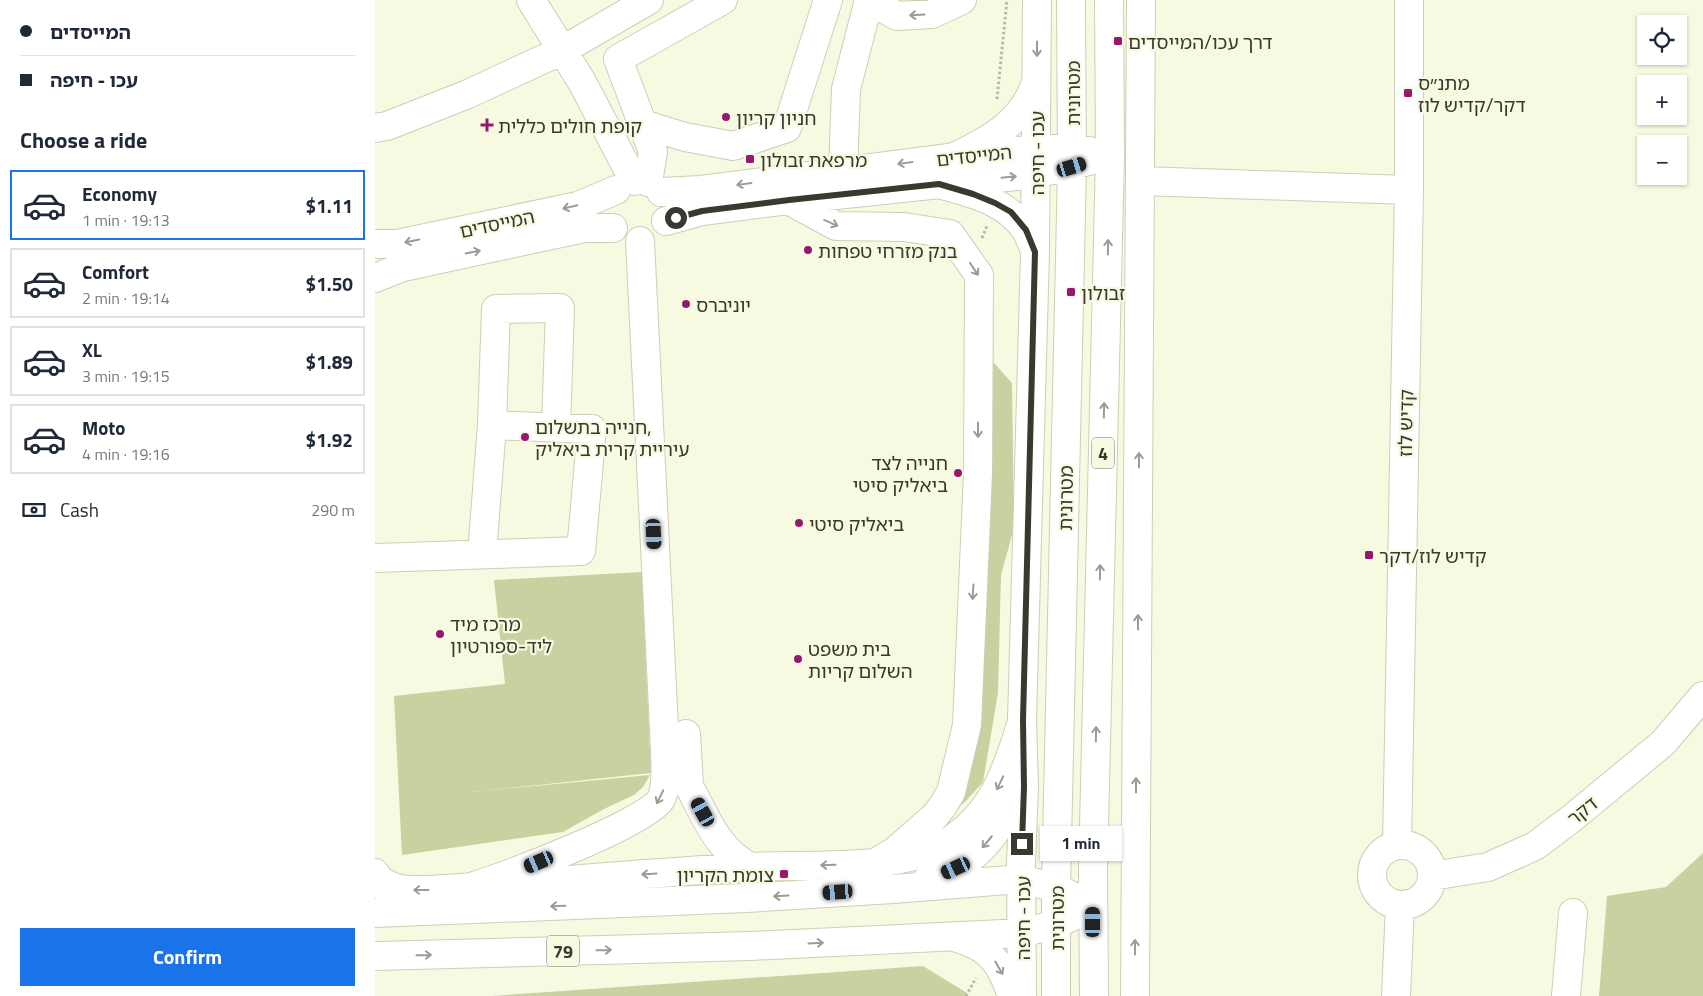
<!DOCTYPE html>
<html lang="en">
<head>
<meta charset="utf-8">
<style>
	:root { --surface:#fff; --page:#f6f6f7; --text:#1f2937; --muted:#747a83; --line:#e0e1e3; --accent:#1a73e8 }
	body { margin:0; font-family:"Titillium Web","Noto Sans Hebrew",sans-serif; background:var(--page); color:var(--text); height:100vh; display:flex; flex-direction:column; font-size:19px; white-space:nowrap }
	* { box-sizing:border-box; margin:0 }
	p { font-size:16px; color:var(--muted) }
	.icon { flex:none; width:28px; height:28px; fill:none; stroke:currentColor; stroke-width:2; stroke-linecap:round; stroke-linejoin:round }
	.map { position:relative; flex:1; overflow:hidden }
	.panel { display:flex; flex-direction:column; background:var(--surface); width:375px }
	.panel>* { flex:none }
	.hud { display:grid; align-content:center; height:110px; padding:0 20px; background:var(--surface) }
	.controls { position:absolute; left:1262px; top:15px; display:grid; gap:10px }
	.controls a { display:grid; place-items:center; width:50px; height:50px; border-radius:0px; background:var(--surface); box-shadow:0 1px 4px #0004; font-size:25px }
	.end { position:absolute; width:22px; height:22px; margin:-11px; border:6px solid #38392f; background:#fff; box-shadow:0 0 0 2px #fff }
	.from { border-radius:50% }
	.bubble { position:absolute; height:35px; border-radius:0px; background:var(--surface); box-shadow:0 1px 4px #0004; font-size:16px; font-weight:700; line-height:35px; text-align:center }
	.car { position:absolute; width:15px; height:30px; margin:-15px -8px; border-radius:6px; box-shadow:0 0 4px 1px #0007; background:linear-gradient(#222 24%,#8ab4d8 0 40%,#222 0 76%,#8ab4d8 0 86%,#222 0) }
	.hud b { display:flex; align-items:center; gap:18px; height:48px; font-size:19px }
	.hud b+b { border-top:1px solid var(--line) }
	.hud i { width:12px; height:12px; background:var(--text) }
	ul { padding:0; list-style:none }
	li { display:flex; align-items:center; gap:15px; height:70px; margin:0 10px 8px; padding:0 10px; border:2px solid var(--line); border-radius:0px }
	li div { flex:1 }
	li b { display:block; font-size:19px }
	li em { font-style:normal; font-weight:700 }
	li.active { border-color:var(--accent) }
	li>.icon { width:45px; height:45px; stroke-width:1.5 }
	h2 { padding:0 20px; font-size:22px; line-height:60px }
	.pay { display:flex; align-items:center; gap:12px; height:55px; padding:0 20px; font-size:19px }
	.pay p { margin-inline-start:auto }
	.primary-button { display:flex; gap:10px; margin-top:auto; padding:10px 20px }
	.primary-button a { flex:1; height:58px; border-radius:0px; background:var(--accent); color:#fff; font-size:20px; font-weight:700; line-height:58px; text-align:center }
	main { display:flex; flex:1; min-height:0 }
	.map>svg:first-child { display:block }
</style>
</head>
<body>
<main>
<section class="panel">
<div class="hud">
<b><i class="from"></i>המייסדים</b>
<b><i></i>עכו - חיפה</b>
</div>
<h2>Choose a ride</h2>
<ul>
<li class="active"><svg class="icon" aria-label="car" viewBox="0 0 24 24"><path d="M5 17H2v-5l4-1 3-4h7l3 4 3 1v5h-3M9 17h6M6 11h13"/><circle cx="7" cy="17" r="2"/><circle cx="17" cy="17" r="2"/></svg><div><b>Economy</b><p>1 min · 19:13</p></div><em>$1.11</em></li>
<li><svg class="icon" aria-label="car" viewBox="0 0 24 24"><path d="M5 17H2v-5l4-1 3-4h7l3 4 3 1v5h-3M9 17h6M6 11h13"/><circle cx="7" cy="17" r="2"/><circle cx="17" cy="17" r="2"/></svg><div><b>Comfort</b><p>2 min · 19:14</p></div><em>$1.50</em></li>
<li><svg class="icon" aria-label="car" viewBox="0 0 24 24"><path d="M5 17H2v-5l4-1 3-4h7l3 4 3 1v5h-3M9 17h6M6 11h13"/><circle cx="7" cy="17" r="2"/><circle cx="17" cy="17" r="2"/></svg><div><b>XL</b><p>3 min · 19:15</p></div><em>$1.89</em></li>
<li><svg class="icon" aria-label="car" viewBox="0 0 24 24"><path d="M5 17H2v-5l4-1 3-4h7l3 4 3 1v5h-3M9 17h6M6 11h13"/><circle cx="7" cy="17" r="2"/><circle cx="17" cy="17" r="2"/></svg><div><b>Moto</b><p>4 min · 19:16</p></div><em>$1.92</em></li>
</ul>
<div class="pay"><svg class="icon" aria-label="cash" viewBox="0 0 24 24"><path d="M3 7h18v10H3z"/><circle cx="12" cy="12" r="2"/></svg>Cash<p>290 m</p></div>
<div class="primary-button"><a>Confirm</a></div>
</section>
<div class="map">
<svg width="1328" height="996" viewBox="0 0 1328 996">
	<rect width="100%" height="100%" fill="#f7fae1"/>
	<!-- green -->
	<path fill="#cbd0a1" d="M610 353 637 383 639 528 626 575 623 693 608 782 591 801 572 817Z
		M267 572 276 773 97 792 275 775 268 787 259 795 229 809 188 832 27 855 19 696 130 684 119 580Z
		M1328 853V996H1224L1232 896 1291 887Z
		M548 966 592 993V996H116Z"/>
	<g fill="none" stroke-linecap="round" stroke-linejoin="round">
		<!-- minor casing -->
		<g stroke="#cccfb7" stroke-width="30">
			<path id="minor" d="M156 0 207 82 259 181
				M494 0 522 16 557 14 587 0
				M268 124 310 137 358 146 412 128 453 0
				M0 128 12 126 93 94 188 50 274 0
				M766 181 1034 190
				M273 182 278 152 243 59 348 0
				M469 189 468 171 471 89 494 0
				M286 192 326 190 620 152 697 148 735 155
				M413 200 461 226 529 227 575 234 604 275 603 473 592 725 576 792 567 807 560 816 520 851 502 862
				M291 221 327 211 413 200 661 174 714 161
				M0 244H22L203 206 241 190
				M0 278 28 267 209 228H238
				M117 425 121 309 185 308 181 428
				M0 558 206 551 217 429 117 425 107 554
				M311 734 314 785
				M290 749C298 762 307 775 315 788 332 819 342 849 375 867
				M1022 845 1034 190V0
				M997 875a30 30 0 1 1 60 0a30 30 0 1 1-60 0Z
				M1057 876 1113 867 1160 846 1196 819 1288 743 1328 696
				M3 879C22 891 29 890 51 890 159 884 267 873 375 867 431 864 523 872 571 843 617 815 631 773 646 725
				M92 888C123 880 274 822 286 799 293 785 290 764 290 749L265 241
				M681 996V888L697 167 696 0
				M760 996 766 0
				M1021 996 1025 905
				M1191 996 1198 913"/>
		</g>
		<!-- highway casing -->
		<g stroke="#cccfb7" stroke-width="30">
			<path id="highway" d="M581 156C615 140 647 122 660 85
				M564 184C595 193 630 200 650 229 654 235 657 244 660 251
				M0 873C13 893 22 907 46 911
				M552 880C609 860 618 836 648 788
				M0 913 371 898 518 889 646 879 681 888 718 906
				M582 938C616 947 626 964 637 996
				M0 956 375 946 647 933 682 924 718 906
				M647 996 646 863 649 787 647 720 660 252 662 0
				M719 996 718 869 735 155 734 0"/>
		</g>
		<!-- path -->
		<path stroke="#b6b8a5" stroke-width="3" stroke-dasharray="2.5 2.5" stroke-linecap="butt" d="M622 99 632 0
			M607 238 612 226
			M591 996 601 978"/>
		<!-- minor -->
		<use href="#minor" stroke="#fff" stroke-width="28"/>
		<!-- highway -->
		<use href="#highway" stroke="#fff" stroke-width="28"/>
	</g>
	<!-- one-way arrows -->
	<defs><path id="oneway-shaft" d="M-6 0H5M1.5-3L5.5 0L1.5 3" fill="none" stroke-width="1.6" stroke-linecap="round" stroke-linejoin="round" transform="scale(1.25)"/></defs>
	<g stroke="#9c9c97">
		<use href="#oneway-shaft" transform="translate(542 15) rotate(177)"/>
		<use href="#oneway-shaft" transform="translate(662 49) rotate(90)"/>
		<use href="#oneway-shaft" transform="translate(530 163) rotate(172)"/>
		<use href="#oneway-shaft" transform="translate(634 177) rotate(-6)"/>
		<use href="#oneway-shaft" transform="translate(369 184) rotate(172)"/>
		<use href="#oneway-shaft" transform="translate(195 207) rotate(167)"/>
		<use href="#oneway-shaft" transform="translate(456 223) rotate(24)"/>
		<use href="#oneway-shaft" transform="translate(37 241) rotate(168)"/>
		<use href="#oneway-shaft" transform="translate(733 247) rotate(-89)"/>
		<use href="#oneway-shaft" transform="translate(98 252) rotate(-12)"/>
		<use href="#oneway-shaft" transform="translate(599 269) rotate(56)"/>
		<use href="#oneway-shaft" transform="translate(729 410) rotate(-89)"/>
		<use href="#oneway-shaft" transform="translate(603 430) rotate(90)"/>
		<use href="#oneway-shaft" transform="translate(764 460) rotate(-90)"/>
		<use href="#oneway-shaft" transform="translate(725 572) rotate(-89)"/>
		<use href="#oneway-shaft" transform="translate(598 592) rotate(93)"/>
		<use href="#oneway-shaft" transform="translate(763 622) rotate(-90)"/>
		<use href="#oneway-shaft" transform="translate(721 734) rotate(-89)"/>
		<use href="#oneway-shaft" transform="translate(625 783) rotate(116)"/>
		<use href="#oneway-shaft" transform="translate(761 785) rotate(-90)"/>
		<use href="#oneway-shaft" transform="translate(285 797) rotate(116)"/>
		<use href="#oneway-shaft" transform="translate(612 842) rotate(130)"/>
		<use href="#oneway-shaft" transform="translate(453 865) rotate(178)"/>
		<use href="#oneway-shaft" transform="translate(274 874) rotate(176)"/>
		<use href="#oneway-shaft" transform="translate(46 890) rotate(180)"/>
		<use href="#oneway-shaft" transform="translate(406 896) rotate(177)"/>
		<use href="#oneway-shaft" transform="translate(183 906) rotate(178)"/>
		<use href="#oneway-shaft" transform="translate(441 943) rotate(-3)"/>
		<use href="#oneway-shaft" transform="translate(760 947) rotate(-90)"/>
		<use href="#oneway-shaft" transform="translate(229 950) rotate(-1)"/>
		<use href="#oneway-shaft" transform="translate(49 955) rotate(-1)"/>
		<use href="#oneway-shaft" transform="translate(624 968) rotate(60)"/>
	</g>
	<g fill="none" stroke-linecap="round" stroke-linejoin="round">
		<!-- route -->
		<path stroke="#38392f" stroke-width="6" d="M301 218 327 211 414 200 564 184 598 194 620 203 636 212 651 230 660 252 648 720 649 787 647 844"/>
	</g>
	<!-- markers -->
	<g fill="#971870" stroke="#f7fae1" stroke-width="2">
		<rect x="738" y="36" width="10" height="10" rx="2.5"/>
		<rect x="1028" y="88" width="10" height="10" rx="2.5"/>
		<circle cx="351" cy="117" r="5"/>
		<path d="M109.5 117.5h5v5h5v5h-5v5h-5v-5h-5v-5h5z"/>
		<rect x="370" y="154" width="10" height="10" rx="2.5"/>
		<circle cx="433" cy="250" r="5"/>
		<rect x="691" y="287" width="10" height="10" rx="2.5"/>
		<circle cx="311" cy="304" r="5"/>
		<circle cx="150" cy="437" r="5"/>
		<circle cx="583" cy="473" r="5"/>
		<circle cx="424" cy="523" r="5"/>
		<rect x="989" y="550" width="10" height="10" rx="2.5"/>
		<circle cx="65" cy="634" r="5"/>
		<circle cx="423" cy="659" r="5"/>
		<rect x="404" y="869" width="10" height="10" rx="2.5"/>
	</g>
	<g text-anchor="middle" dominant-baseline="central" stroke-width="4.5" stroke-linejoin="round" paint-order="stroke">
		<!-- shield labels -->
		<g fill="#f7fae1" stroke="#717364" stroke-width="1">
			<rect x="717" y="437.5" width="22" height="31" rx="4"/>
			<rect x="172" y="935.5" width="32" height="31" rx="4"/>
		</g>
		<g font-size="18" font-weight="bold" fill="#38392f">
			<text x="728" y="453">4</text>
			<text x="188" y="951">79</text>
		</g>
		<!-- poi labels -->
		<g font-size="19" fill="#38392f" stroke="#f7fae1" text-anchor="start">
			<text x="753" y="41">דרך עכו/המייסדים</text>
			<text x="1043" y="82">מתנ״ס<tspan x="1043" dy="22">דקר/קדיש לוז</tspan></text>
			<text x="361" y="117">חניון קריון</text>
			<text x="123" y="125">קופת חולים כללית</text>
			<text x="385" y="159">מרפאת זבולון</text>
			<text x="443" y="250">בנק מזרחי טפחות</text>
			<text x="706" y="292">זבולון</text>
			<text x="321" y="304">יוניברס</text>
			<text x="160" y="426">חנייה בתשלום,<tspan x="160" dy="22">עיריית קרית ביאליק</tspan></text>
			<text x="573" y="462" text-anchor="end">חנייה לצד<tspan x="573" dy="22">ביאליק סיטי</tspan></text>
			<text x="434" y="523">ביאליק סיטי</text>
			<text x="1004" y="555">קדיש לוז/דקר</text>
			<text x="75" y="623">מרכז מיד<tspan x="75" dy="22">ליד-ספורטיון</tspan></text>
			<text x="433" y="648">בית משפט<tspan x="433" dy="22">השלום קריות</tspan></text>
			<text x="399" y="874" text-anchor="end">צומת הקריון</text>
		</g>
		<!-- street labels -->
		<g font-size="19" fill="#38392f" stroke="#f7fae1">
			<text transform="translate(697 93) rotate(-90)">מטרונית</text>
			<text transform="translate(661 153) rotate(-90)">עכו - חיפה</text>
			<text transform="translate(599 155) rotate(-6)">המייסדים</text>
			<text transform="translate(122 223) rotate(-12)">המייסדים</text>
			<text transform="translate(1030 423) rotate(-89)">קדיש לוז</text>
			<text transform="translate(690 498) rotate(-89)">מטרונית</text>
			<text transform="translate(1207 810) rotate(-39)">דקר</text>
			<text transform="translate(647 918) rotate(-90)">עכו - חיפה</text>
			<text transform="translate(681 918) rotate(-90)">מטרונית</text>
		</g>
	</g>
</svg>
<div class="controls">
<a><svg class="icon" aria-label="locate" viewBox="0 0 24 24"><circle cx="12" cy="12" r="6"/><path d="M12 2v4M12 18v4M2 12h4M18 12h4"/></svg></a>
<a>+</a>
<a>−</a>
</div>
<i class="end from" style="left:301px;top:218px"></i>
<i class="end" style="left:647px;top:844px"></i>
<div class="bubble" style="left:665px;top:826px;width:82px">1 min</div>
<i class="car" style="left:697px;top:167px;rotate:73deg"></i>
<i class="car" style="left:279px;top:534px;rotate:177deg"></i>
<i class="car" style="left:328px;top:812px;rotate:331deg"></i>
<i class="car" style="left:164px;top:862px;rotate:247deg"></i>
<i class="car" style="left:581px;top:868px;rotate:245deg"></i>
<i class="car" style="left:463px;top:892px;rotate:266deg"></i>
<i class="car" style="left:718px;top:922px;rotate:0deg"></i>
</div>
</main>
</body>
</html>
